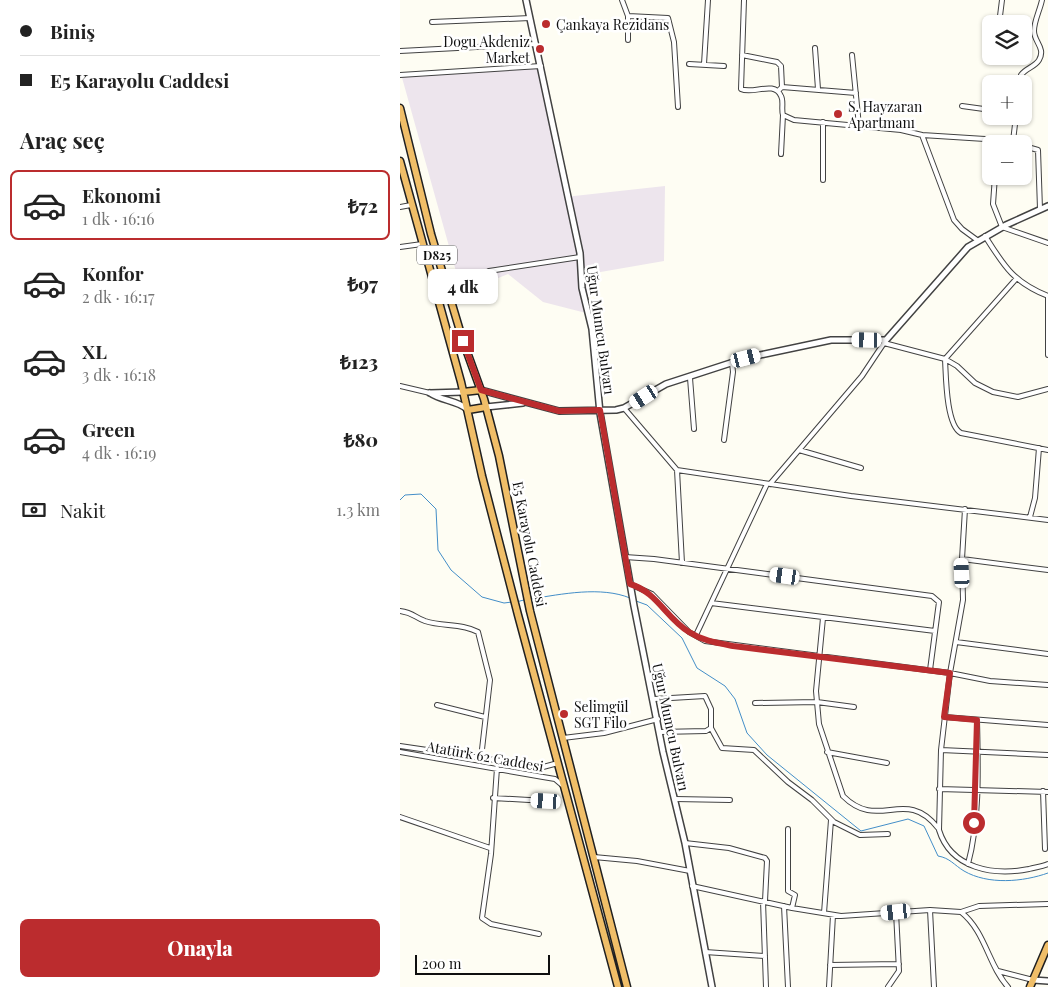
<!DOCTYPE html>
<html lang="tr">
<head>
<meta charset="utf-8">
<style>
	:root { --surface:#fff; --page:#f6f6f6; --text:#222; --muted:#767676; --line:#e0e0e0; --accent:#bb2c2e }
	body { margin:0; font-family:"Playfair Display",serif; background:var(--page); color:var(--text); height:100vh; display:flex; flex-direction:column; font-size:19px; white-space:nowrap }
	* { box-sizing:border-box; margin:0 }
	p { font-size:16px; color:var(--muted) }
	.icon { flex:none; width:28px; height:28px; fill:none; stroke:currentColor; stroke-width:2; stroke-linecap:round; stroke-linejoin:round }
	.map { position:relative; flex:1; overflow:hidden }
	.sheet { display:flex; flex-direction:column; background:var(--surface); width:400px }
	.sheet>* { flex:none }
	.top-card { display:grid; align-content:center; height:110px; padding:0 20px; background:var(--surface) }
	.tools { position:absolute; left:582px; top:15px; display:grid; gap:10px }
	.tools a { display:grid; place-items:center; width:50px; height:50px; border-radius:8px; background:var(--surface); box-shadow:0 1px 4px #0004; font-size:25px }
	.scale { position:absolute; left:15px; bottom:12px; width:135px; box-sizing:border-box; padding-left:5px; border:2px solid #0f0f0f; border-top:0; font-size:14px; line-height:18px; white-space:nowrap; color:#0f0f0f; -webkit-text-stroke:4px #fff; paint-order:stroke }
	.end { position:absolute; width:22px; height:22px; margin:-11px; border:6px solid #bb2c2e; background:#fff; box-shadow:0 0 0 2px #fff }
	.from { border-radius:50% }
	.bubble { position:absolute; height:35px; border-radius:8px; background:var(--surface); box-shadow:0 1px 4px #0004; font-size:16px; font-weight:800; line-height:35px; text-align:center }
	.car { position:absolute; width:15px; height:30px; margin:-15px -8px; border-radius:6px; box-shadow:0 0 4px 1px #0007; background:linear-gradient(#fff 24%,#345 0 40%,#fff 0 76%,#345 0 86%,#fff 0) }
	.top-card b { display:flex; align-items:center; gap:18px; height:48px; font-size:19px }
	.top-card b+b { border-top:1px solid var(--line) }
	.top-card i { width:12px; height:12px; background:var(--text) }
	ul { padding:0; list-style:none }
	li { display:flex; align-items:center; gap:15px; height:70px; margin:0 10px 8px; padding:0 10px; border:2px solid transparent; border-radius:8px }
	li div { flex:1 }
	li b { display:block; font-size:19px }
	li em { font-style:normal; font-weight:800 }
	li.on { border-color:var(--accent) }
	li>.icon { width:45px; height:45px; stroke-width:1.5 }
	h2 { padding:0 20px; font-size:22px; line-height:60px }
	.pay { display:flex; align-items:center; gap:12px; height:55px; padding:0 20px; font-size:19px }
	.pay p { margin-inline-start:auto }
	.button { display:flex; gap:10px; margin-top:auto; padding:10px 20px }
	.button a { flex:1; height:58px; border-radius:8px; background:var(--accent); color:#fff; font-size:20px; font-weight:800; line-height:58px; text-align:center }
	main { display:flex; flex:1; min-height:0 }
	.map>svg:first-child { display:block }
</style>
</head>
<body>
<main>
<section class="sheet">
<div class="top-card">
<b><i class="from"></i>Biniş</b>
<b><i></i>E5 Karayolu Caddesi</b>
</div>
<h2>Araç seç</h2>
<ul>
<li class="on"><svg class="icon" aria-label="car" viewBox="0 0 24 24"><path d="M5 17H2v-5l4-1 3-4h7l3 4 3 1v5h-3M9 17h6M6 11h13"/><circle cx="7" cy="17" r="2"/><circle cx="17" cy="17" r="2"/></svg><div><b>Ekonomi</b><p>1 dk · 16:16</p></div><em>₺72</em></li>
<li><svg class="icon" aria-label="car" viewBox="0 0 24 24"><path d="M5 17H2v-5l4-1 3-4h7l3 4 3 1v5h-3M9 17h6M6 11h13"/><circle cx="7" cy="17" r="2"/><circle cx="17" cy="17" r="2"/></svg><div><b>Konfor</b><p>2 dk · 16:17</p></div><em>₺97</em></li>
<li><svg class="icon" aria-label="car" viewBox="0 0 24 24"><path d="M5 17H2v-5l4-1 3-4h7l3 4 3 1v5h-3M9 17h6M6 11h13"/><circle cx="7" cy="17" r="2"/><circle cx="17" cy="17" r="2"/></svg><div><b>XL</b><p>3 dk · 16:18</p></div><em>₺123</em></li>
<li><svg class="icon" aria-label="car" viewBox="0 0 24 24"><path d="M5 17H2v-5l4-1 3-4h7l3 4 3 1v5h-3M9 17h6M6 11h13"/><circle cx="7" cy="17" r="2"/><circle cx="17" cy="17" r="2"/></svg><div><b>Green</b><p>4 dk · 16:19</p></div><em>₺80</em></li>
</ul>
<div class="pay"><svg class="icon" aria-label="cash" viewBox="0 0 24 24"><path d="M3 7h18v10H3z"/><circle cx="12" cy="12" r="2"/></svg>Nakit<p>1.3 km</p></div>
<div class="button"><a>Onayla</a></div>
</section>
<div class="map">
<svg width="648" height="987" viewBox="0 0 648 987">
	<rect width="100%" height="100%" fill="#fefdf3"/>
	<!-- industrial -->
	<path fill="#ede5ed" d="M138 68 165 197 265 186 264 261 189 274 186 313 143 302 108 274 62 293 1 74Z"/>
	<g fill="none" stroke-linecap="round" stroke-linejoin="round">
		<!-- stream -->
		<path stroke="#438ec8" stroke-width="1" d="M0 500 5 495 21 494 36 509 38 550 51 570 82 597 104 603 112 602
			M131 599C162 594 201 586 230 598
			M236 601 247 605 282 638 297 668 325 686 335 699 347 733 367 755 461 831 508 819 524 826 538 856C550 858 554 865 564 871 588 885 623 882 648 873
			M116 602 124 600"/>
		<!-- minor casing -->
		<g stroke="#424242" stroke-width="6">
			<path id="minor" d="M222 0 228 16 268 18 274 42 278 107
				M344 0 341 89C353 95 374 80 381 96 384 101 381 109 383 115L394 120 501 130 522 135 554 220 562 229 577 240
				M228 16V40
				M32 22 130 18
				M599 24 602 0
				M415 48 418 89
				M0 51 136 44
				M342 55 377 62 381 66 382 87
				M452 55 459 126
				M289 64 324 66
				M304 64 308 0
				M0 75 141 66
				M620 84 621 75C626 68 635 67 639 60 646 48 634 42 634 31 634 21 640 10 642 0
				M378 91 382 87 456 93
				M562 106 591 110
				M423 122V180
				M522 135 585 139C596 143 609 139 620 144
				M613 141 616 116
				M624 146 638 150 640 209
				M381 154 383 115
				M595 176 593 204 602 227 648 243
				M0 207 11 205
				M585 236C604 266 613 282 648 296
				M0 247 22 244
				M616 279 545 359C546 376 546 425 561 433L648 450
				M648 296V355
				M51 300 89 271 180 257
				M484 343 545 359 557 366 575 383 593 392 618 397 648 389
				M290 378 294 429
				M0 386 30 393
				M224 408 277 470 451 496 648 520
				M324 440 333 372 332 362
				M399 450 461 468
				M277 470 282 563
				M370 484 462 376 486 340
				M565 509 562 559 563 600 550 673 541 750 539 830C551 869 594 876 629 869 635 867 642 867 648 864
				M630 517 635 498 639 448
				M225 557 254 559 532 596 539 602 530 670
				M562 559 648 570
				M230 584 252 594 289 632 305 641 550 673 590 681 648 685
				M311 603 535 631
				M0 611C14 613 14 617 25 621 43 627 61 623 78 632L90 680 81 758
				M423 618 416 691 419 724 443 796C479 832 505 786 538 828
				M296 635 367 484
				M556 642 648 654
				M254 699 305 696 311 709V728L306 731 260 732
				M355 703 417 702 454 707
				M37 705 85 717
				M545 717 648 725
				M311 728 322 748 354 750 388 782 412 800 434 822 460 835 488 834
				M163 738 204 733 258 719
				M0 746 143 767 158 763
				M541 750 648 755
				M0 752 143 777 155 779 162 785
				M427 752 487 763
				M97 768 91 854 82 918 91 924 139 934
				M539 789 648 792
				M643 791 645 849
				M93 798 146 801
				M275 799 330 800
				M0 817 90 848
				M388 829V891L395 895 392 908
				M285 843 329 848 365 858 367 861 365 901
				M194 857 237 861 290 871
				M568 864C580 820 578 766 577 720
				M292 886 392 908 441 916 530 910 561 912C586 932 588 965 608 987
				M363 901 366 987
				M384 906 388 987
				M530 910 534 987
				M561 912 579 906 648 904
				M424 913 431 820
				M305 952 365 956
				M430 965 499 964
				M598 971 633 980
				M429 987 433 915
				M488 987 499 971 496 912"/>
		</g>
		<!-- tertiary casing -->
		<g stroke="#424242" stroke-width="8">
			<path id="tertiary" d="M126 0 180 253 182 288 192 329 200 413 234 606 263 752 285 843 312 987
				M81 390 159 411 216 410 224 408 266 384 346 358 431 340H486L568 247 606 225 648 206
				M30 393C42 401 56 400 67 409
				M30 393 63 392
				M86 407 123 403
				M633 980 648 981"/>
		</g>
		<!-- trunk casing -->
		<g stroke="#202020" stroke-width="9">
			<path id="trunk" d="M0 108 31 234 63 341 84 399 99 456 130 611 227 987
				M0 161 61 382 82 476 118 615 218 987
				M63 392 81 390
				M68 410 86 407
				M630 987 648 945"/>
		</g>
		<!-- minor -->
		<use href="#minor" stroke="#fff" stroke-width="4"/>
		<!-- tertiary -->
		<use href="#tertiary" stroke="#fff" stroke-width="5"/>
		<!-- trunk -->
		<use href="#trunk" stroke="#f0be68" stroke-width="6"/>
	</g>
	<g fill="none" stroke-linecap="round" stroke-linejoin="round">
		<!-- route -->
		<path stroke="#bb2c2e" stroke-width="6" d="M63 341 81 390 159 411 200 410 230 584C257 592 266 618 289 632 303 641 317 643 333 646L550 673 544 717 577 720 574 823"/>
	</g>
	<!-- markers -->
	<g fill="#bb2c2e" stroke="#fff" stroke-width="2">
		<circle cx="146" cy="24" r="5"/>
		<circle cx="140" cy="49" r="5"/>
		<circle cx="438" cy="114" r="5"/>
		<circle cx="164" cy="714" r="5"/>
	</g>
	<g text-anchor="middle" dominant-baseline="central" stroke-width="5" stroke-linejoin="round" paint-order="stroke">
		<!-- shield labels -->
		<rect fill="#fff" stroke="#575757" stroke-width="1" x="17" y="245.5" width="40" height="19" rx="4"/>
		<g font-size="12" font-weight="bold" fill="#0f0f0f">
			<text x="37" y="255">D825</text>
		</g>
		<!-- poi labels -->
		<g font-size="14" fill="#0f0f0f" stroke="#fff" text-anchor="start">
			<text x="156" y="24">Çankaya Rezidans</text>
			<text x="130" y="41" text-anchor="end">Dogu Akdeniz<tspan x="130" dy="16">Market</tspan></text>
			<text x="448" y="106">S. Hayzaran<tspan x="448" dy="16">Apartmanı</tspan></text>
			<text x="174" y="706">Selimgül<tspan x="174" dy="16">SGT Filo</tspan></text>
		</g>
		<!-- street labels -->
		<g font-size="14" fill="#0f0f0f" stroke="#fff">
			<text transform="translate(201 330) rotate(82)">Uğur Mumcu Bulvarı</text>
			<text transform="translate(130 544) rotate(79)">E5 Karayolu Caddesi</text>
			<text transform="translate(271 727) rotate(78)">Uğur Mumcu Bulvarı</text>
			<text transform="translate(85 756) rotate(10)">Atatürk 62 Caddesi</text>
		</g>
	</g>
</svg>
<div class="tools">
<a><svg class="icon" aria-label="layers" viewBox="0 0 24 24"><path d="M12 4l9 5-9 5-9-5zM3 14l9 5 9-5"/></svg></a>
<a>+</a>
<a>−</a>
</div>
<div class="scale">200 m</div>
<i class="end from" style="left:574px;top:823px"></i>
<i class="end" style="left:63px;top:341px"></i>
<div class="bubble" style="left:28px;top:269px;width:70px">4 dk</div>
<i class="car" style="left:467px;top:340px;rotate:271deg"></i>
<i class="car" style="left:346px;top:358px;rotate:76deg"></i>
<i class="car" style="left:244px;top:397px;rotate:237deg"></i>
<i class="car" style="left:562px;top:573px;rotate:357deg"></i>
<i class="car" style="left:385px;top:576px;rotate:278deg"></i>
<i class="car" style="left:146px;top:801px;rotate:273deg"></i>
<i class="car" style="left:496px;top:912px;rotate:264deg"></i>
</div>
</main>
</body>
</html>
